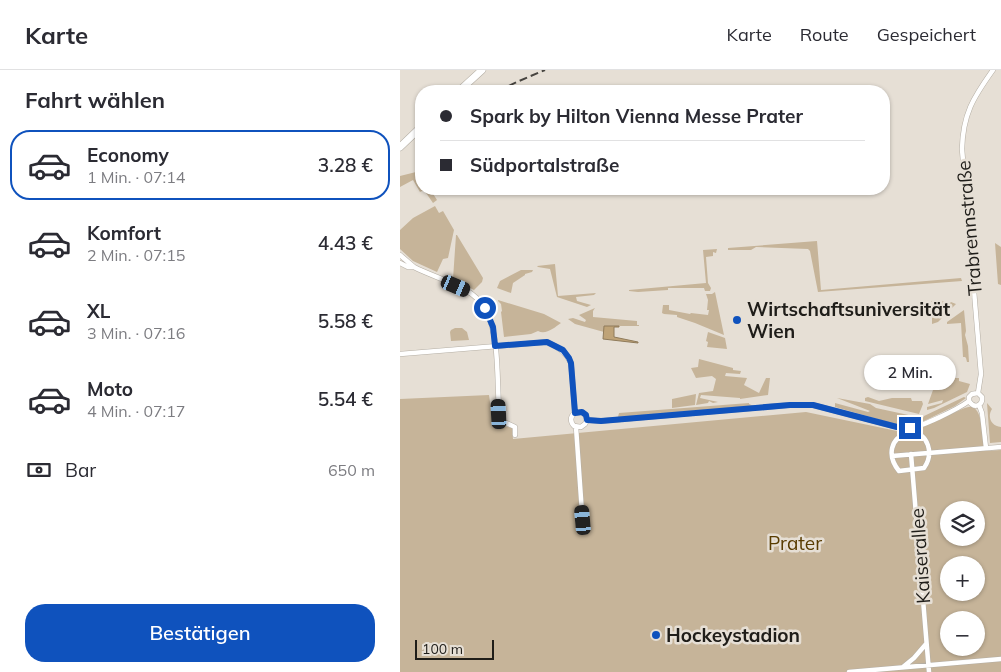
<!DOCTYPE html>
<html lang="de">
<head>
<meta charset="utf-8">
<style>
	:root { --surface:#fff; --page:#f7f7f7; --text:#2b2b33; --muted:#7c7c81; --line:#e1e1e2; --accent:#0f52bd }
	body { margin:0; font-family:Mulish,sans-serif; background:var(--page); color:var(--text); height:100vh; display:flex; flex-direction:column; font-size:19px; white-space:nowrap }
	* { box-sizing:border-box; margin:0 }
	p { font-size:16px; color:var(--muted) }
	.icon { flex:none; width:28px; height:28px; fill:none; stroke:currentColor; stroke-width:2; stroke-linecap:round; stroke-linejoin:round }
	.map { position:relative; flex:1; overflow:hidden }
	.sheet { display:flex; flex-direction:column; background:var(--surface); width:400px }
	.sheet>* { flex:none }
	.top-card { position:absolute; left:15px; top:15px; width:475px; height:110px; border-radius:20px; box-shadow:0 1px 4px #0004; display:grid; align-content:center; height:110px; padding:0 25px; background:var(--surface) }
	.buttons { position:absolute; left:540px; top:431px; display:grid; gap:10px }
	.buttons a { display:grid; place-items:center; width:45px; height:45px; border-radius:50%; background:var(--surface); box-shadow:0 1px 4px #0004; font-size:25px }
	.scale { position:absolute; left:15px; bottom:12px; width:79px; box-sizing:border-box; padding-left:5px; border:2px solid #1f1d19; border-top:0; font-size:14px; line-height:18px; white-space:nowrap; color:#1f1d19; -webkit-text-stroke:4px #e6dfd5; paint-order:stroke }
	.end { position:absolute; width:22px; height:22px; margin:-11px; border:6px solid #0f52bd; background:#fff; box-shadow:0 0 0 2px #fff }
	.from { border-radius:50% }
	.bubble { position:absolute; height:35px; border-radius:18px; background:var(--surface); box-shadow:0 1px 4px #0004; font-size:16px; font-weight:600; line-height:35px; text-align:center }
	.car { position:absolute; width:15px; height:30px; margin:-15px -8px; border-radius:6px; box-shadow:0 0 4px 1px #0007; background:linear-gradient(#222 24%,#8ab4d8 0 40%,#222 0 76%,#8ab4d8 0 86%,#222 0) }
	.top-card b { display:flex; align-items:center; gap:18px; height:48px; font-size:19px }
	.top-card b+b { border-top:1px solid var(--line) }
	.top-card i { width:12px; height:12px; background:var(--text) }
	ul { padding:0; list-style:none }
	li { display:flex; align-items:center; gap:15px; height:70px; margin:0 10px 8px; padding:0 15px; border:2px solid transparent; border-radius:20px }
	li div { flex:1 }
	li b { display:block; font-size:19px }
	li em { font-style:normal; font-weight:600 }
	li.active { border-color:var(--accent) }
	li>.icon { width:45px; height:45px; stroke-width:1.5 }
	h2 { padding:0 25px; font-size:22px; line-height:60px }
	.pay { display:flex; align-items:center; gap:12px; height:55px; padding:0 25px; font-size:19px }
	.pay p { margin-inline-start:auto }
	.button { display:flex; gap:10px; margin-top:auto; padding:10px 25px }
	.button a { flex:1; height:58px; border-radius:20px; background:var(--accent); color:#fff; font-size:20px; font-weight:600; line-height:58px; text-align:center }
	header { display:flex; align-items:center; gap:30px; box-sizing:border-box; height:70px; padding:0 25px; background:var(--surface); border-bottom:1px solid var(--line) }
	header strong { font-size:24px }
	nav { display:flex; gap:28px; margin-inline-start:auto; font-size:18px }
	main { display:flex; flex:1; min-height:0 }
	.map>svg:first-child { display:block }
</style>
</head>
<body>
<header>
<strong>Karte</strong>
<nav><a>Karte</a><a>Route</a><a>Gespeichert</a></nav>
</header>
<main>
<section class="sheet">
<h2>Fahrt wählen</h2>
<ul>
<li class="active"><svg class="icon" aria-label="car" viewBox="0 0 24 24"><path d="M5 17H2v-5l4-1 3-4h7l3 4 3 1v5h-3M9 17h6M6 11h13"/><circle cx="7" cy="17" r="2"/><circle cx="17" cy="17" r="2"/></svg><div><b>Economy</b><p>1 Min. · 07:14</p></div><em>3.28 €</em></li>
<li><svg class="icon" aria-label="car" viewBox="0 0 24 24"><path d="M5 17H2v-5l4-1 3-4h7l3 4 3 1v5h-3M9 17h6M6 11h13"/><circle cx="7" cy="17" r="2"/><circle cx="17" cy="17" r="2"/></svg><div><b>Komfort</b><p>2 Min. · 07:15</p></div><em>4.43 €</em></li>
<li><svg class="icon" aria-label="car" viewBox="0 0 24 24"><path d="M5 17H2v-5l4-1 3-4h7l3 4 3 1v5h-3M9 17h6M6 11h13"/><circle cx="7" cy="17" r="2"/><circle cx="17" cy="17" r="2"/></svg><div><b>XL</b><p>3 Min. · 07:16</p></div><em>5.58 €</em></li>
<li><svg class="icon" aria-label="car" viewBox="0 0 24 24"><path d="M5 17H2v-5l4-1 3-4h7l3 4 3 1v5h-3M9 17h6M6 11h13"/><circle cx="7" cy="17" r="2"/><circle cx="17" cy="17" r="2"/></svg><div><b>Moto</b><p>4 Min. · 07:17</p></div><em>5.54 €</em></li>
</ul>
<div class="pay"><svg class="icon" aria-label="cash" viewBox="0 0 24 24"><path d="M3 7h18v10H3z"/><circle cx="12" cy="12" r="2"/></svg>Bar<p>650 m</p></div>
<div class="button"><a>Bestätigen</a></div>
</section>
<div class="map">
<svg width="601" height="602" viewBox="0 0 601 602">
	<rect width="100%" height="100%" fill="#e6dfd5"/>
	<!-- green -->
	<path fill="#c6b499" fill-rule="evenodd" d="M20 101 21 104V119H30L37 130 33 133 24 120 20 122 13 110 0 117V106Z
		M35 136 39 143 43 141 54 160 48 188 43 189 37 202 13 191 0 179V160L13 148Z
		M56 165H57L83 208 82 212 74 220 53 209Z
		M417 171 421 220 561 208 562 211 418 222 410 181 408 179 356 177 351 180H328V178Z
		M595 173 601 177V215L598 214Z
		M317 179 316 183 313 182V186L306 187 308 213 311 218 310 221H305L304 218H268V220L238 222 229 221V220L306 213 303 180Z
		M155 194 158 226 196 223 194 225 176 227 177 231 191 235 187 237 157 227 150 199 138 197 137 196Z
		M121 200H133L132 202 125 204V205L113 213 111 223 97 218 100 211Z
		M315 222 324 265 295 253 277 247V245L264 244 262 243 263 235H269V240L290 244 291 243 308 245 309 240H307L308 230 306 224H312Z
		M98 230 144 244 161 253C154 258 146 265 138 261L131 264 104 267 101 242 102 241 101 234 98 231Z
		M539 230 550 233 551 232 556 234 538 252 532 254V239L536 237 531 231Z
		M195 238 193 241V247L237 251V255H239V256H204V262L175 254 168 249 173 248 185 252 186 250 179 245Z
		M564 240 566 261 565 265 568 276 569 292H567L566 288 565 287H563L561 253 547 254V252Z
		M62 258 67 262 69 270 51 271 50 262 51 260 55 258Z
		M308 262 325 268 327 279 307 277 308 272 306 271Z
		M299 289 333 298V300L341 301 340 304 326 303 325 306 347 308 344 315 359 323 366 308H370L368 325 340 329V328L301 325 300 328 318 332 313 333 309 331 308 333 296 335 299 323 313 321 316 309 312 306 296 308 291 298 298 297Z
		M545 308H559V311L570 314 567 322 534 338 527 340V337L542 333 543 330 528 334 533 320 541 317 537 310Z
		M296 324 295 335 272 338V329Z
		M89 325 93 353 112 358 113 369 406 342 497 361 515 360 560 340C563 339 568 336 572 337 584 341 582 370 584 381L601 380V602H0V329ZM549 440H576V468H549ZM549 495H576V522H549ZM549 550H576V578H549Z
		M468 327 479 331 492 328H511L512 331H522L523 334 519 344 465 331V328Z
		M564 327 566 328 555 336 520 353 524 346Z
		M437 328 470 334 476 338 513 346 516 351 512 355 495 354 435 337V333L468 342 470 341Z
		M349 333V334L354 336 218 347 219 343Z
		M587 333 592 339C587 347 591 356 601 357V372L590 373Z"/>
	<!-- water -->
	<path fill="#bfa377" stroke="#8f7b5b" d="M204 256H219V257H214V267L238 272V273L203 269Z"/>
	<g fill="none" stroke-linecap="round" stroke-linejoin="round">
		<!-- minor casing -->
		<g stroke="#b4aea4" stroke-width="5.5">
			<path id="minor" d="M0 185 14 197
				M0 193 8 197H14C31 206 60 214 73 225 78 229 84 235 86 240 101 270 96 317 100 350L115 357V365
				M0 284 147 272C157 276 166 282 171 293L175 343
				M578 323 581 304 562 79C563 44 573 28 593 0
				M569 331C574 339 583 336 582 327L578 323
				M579 335 582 343 586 378
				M175 343C170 346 170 352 174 356L181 357 185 354 187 350
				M175 343 182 342 186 345 187 350
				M187 350 201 351 390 335H413L497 357C501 358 505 359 509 358 522 357 558 339 569 331V327L572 324 578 323
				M176 357 183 457
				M510 362C529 363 534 384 524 398L499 401C487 386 489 368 510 362Z
				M511 384 529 602
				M492 386 601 377
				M503 597 514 588 526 574
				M449 602 601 589"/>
		</g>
		<!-- secondary casing -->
		<g stroke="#b4aea4" stroke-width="8">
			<path id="secondary" d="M59 21 82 0
				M0 77 21 57"/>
		</g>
		<!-- minor -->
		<use href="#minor" stroke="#fff" stroke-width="4.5"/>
		<!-- secondary -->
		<use href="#secondary" stroke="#fff" stroke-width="7"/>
		<!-- rail -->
		<path stroke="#47443f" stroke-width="2" stroke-dasharray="8 4" stroke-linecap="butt" d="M98 21 119 11 145 0"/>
	</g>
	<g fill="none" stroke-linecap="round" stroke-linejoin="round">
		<!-- route -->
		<path stroke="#0f52bd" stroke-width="6" d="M85 238 93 257 95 276 147 272 163 280 169 288 171 293 175 343 182 342 186 345 187 350 201 351 390 335H413L497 357 510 358"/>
	</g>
	<!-- markers -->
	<g fill="#0f52bd" stroke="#e6dfd5" stroke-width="2">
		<circle cx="337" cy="250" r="5"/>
		<circle cx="256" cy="565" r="5"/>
	</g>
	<g text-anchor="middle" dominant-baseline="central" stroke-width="5" stroke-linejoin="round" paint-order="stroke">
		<!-- street labels -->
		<g font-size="19" fill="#1f1d19" stroke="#e6dfd5">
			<text transform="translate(569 158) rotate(-95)">Trabrennstraße</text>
			<text transform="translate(520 486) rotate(-94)">Kaiserallee</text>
		</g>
		<!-- poi labels -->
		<g font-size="19" font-weight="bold" fill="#1f1d19" stroke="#e6dfd5" text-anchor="start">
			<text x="347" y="239">Wirtschaftsuniversität<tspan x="347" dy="22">Wien</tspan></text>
			<text x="266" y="565">Hockeystadion</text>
		</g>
		<!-- park labels -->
		<g font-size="19" fill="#593c01" stroke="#e6dfd5">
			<text x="395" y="473">Prater</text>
		</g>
	</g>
</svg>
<div class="buttons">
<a><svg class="icon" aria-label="layers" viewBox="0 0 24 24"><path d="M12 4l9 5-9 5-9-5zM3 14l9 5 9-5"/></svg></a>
<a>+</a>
<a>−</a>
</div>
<div class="scale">100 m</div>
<i class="end from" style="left:85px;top:238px"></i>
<i class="end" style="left:510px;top:358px"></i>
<div class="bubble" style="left:464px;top:285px;width:92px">2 Min.</div>
<i class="car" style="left:56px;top:216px;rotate:113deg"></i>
<i class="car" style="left:99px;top:344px;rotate:357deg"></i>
<i class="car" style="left:183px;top:450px;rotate:355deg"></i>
<div class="top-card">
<b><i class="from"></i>Spark by Hilton Vienna Messe Prater</b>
<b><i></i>Südportalstraße</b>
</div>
</div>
</main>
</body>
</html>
